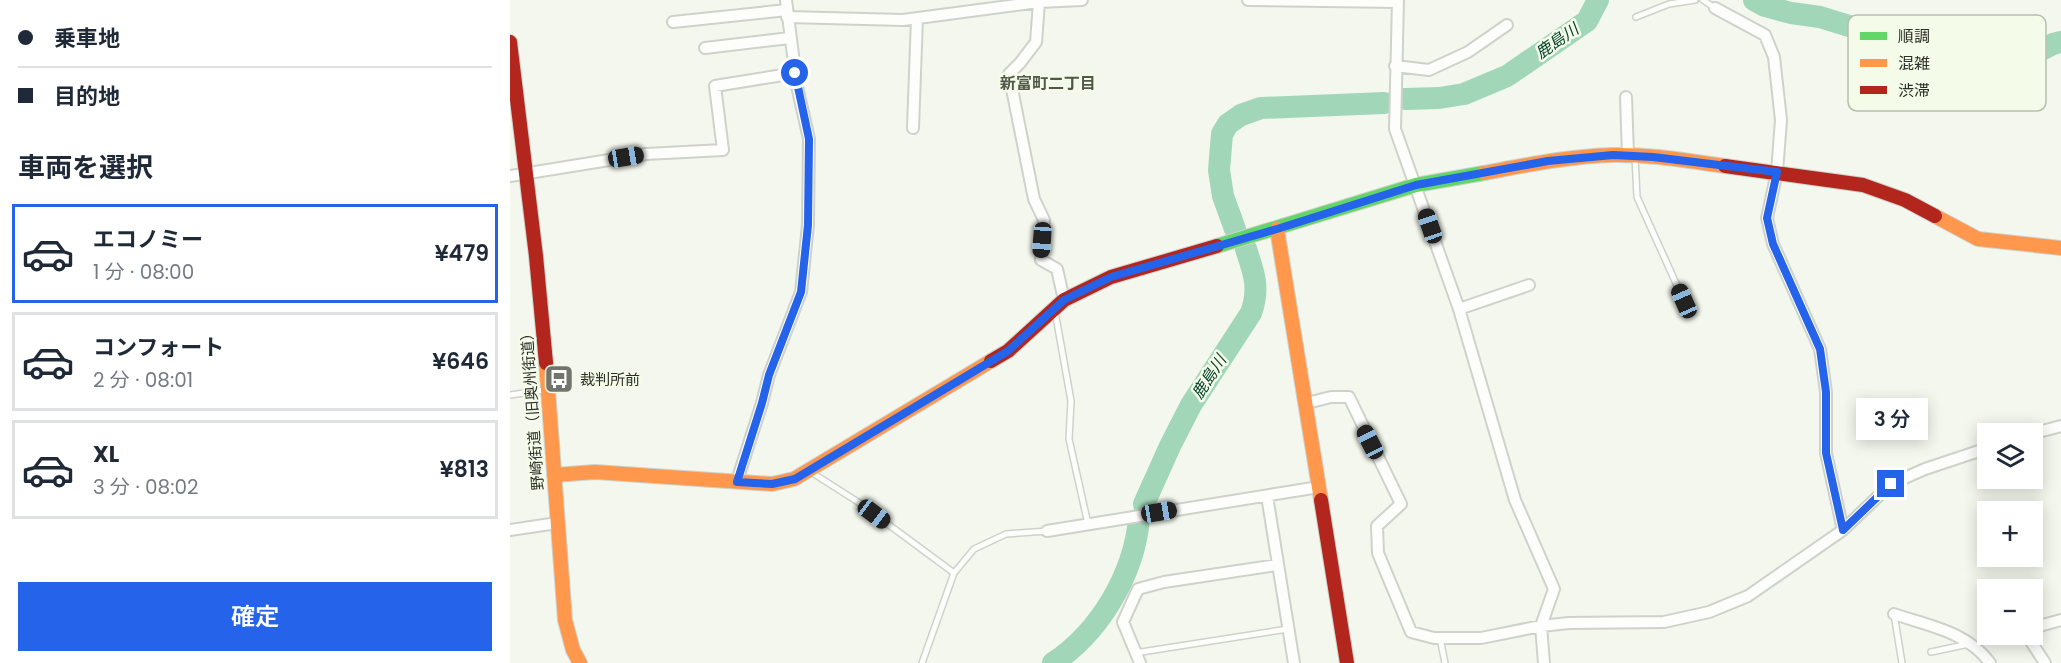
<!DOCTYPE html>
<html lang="ja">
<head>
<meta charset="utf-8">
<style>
	:root { --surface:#fff; --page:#f6f6f7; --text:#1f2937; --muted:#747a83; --line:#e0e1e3; --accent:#2563eb }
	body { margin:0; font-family:Poppins,"Noto Sans JP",sans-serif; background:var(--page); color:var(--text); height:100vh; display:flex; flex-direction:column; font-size:22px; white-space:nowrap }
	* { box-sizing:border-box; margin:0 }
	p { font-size:20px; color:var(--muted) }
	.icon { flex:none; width:33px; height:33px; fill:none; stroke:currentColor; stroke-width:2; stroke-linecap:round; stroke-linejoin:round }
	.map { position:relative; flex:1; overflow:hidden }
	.side { display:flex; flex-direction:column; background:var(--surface); width:510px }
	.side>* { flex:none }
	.hud { display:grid; align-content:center; height:132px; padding:0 18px; background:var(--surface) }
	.fabs { position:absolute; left:1467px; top:423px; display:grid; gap:12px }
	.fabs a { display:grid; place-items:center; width:66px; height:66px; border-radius:0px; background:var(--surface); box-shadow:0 3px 15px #0003; font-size:30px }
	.end { position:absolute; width:27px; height:27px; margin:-14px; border:8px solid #2563eb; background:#fff; box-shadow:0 0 0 3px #fff }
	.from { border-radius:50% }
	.bubble { position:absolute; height:42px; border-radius:0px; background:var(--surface); box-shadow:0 3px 15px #0003; font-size:20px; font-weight:600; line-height:42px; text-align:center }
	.car { position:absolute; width:18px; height:36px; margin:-18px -9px; border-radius:8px; box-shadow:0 0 4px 2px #0007; background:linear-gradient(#222 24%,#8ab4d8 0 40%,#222 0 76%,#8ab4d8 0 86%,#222 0) }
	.hud b { display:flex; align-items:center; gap:21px; height:57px; font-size:22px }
	.hud b+b { border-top:2px solid var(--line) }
	.hud i { width:15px; height:15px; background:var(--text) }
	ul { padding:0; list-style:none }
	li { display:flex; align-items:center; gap:18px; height:99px; margin:0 12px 9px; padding:0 6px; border:3px solid var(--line); border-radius:0px }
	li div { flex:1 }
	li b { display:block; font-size:22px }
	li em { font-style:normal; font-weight:600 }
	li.current { border-color:var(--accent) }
	li>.icon { width:54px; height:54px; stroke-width:1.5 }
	h2 { padding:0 18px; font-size:27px; line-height:72px }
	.action { display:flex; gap:12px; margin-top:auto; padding:12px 18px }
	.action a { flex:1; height:69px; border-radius:0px; background:var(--accent); color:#fff; font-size:24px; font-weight:600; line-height:69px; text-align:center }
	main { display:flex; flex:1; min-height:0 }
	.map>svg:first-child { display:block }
</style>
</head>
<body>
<main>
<section class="side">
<div class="hud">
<b><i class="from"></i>乗車地</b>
<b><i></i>目的地</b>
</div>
<h2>車両を選択</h2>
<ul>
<li class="current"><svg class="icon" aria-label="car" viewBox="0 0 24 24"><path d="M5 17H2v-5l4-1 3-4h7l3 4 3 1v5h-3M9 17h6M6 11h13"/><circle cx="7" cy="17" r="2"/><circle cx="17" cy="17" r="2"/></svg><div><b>エコノミー</b><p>1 分 · 08:00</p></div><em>¥479</em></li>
<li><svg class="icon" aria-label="car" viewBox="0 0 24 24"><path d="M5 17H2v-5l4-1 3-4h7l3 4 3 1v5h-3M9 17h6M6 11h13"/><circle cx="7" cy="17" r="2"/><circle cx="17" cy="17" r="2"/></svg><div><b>コンフォート</b><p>2 分 · 08:01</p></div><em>¥646</em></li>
<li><svg class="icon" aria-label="car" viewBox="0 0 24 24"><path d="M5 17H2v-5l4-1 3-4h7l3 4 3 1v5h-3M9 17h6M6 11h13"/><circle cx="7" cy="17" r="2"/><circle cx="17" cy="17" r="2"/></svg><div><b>XL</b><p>3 分 · 08:02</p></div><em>¥813</em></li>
</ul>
<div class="action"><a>確定</a></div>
</section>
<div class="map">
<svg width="1551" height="663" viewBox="0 0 1551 663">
	<rect width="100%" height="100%" fill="#f3f7ed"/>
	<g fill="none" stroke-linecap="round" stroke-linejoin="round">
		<!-- river -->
		<path stroke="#a2d6b9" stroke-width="22" d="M1244 0 1255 6 1281 13 1310 17 1352 30 1387 44 1405 58 1460 70 1478 72 1494 69 1543 44 1551 42
			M895 99 929 98 954 94 997 76 1077 21 1088 0
			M725 229 713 196 709 170 712 134 718 124 731 115 751 108 874 103
			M634 504 660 446 681 405 741 313C750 288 744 273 736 249
			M543 663C590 632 624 574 629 519"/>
		<!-- lane casing -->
		<g stroke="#cfd2cb" stroke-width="8">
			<path id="lane" d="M1193 0 1205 8
				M1126 17 1159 4 1185 0
				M1125 157 1127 197 1174 301
				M545 311 561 401 559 439 578 524
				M0 395 34 390
				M301 472 348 502 444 573
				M1384 614 1392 663
				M930 638 935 663
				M1421 652 1459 644
				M625 653 778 629
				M412 663 444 573 464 549 496 534 537 531"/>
		</g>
		<!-- street casing -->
		<g stroke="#cfd2cb" stroke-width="14">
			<path id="street" d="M738 0 888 2
				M888 0 885 129 949 309 1005 500 1044 589 1031 626 1034 663
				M1205 8 1255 35 1264 57 1271 120 1267 172 1257 218 1263 244 1310 349 1316 392V453L1333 530
				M277 17 393 20 529 2
				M163 22 277 10
				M195 48 280 38
				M885 66 919 70 958 52 997 25
				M1116 97 1118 155
				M403 128 407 18
				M0 176 136 154 213 150 205 86 285 73
				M554 300 547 269 531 260 534 220 524 199 499 74 510 63 526 42 529 2 572 0
				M949 309 1019 285
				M797 403 821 397H839L891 504 867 526 868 553 901 632 924 638H971L1031 626 1059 623 1154 622 1199 612 1238 596 1333 530 1381 484 1415 469 1478 448
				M1521 434 1551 426
				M227 481 252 403 259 375 291 292 298 225 299 139 287 86 276 0
				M757 496 784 663
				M0 530 47 523
				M537 531 809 487
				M1384 614C1419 626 1458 632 1480 663
				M1522 628 1551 620
				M1516 634 1535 663
				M630 663 613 622 628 589 654 582 767 565"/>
		</g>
		<!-- fast casing -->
		<g stroke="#cfd2cb" stroke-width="16">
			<path id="fast" d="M707 246 906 185 974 173"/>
		</g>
		<!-- slow casing -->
		<g stroke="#cfd2cb" stroke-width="16">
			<path id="slow" d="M974 173C1017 165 1060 156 1103 155 1140 154 1178 161 1215 166
				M1425 216 1468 239 1551 248
				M767 229 811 500
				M36 363 55 620 63 650 70 663
				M44 475 85 472 262 484 284 479 481 361"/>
		</g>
		<!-- jam casing -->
		<g stroke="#cfd2cb" stroke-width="16">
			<path id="jam" d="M0 42 26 256 36 363
				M1215 166 1353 185 1395 200 1425 216
				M481 361 498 351 554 300 601 277 707 246
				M811 500 837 663"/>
		</g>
		<!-- lane -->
		<use href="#lane" stroke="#fdfefc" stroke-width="5"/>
		<!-- street -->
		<use href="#street" stroke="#fdfefc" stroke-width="10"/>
		<!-- fast -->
		<use href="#fast" stroke="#63d668" stroke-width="14"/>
		<!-- slow -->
		<use href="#slow" stroke="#ff974d" stroke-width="14"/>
		<!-- jam -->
		<use href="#jam" stroke="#b3261e" stroke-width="14"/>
	</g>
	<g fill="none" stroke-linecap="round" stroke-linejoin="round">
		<!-- route -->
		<path stroke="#2563eb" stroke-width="8" d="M285 73 299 139 298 225 291 292 259 375 252 403 227 482 262 484 285 479 498 351 554 300 601 277 767 229 906 185 1038 161 1103 155 1143 157 1267 172 1257 218 1263 244 1310 349 1316 392V453L1333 530 1381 484"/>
	</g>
	<!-- icons -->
	<defs>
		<g id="bus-square" transform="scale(1.5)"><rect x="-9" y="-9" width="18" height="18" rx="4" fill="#72756e" stroke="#f4fbe9"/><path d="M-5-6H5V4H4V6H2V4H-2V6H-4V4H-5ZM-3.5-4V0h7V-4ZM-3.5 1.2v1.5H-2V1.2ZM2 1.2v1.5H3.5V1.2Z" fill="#fff"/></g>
	</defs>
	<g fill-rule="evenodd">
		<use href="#bus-square" x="49" y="379"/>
	</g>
	<g text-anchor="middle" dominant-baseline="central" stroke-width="5" stroke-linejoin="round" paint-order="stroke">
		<!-- poi labels -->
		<g font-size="15" fill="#2d2f29" stroke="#f4fbe9" text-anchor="start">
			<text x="70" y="379">裁判所前</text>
		</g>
		<!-- street labels -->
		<g font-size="15" fill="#2d2f29" stroke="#f4fbe9">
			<text transform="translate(22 408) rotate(-94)">野崎街道（旧奥州街道）</text>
		</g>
		<!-- water labels -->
		<g font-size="16" font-style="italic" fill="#003d26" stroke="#f4fbe9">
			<text transform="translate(1047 41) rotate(-35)">鹿島川</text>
			<text transform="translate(699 377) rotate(-57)">鹿島川</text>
		</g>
		<!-- neighbourhood labels -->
		<g font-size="16" font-weight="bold" fill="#525849" stroke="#f4fbe9">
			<text x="538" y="83">新富町二丁目</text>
		</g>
	</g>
	<!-- legend -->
	<rect x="1338" y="15" width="198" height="96" rx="9" fill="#f4fbe9" stroke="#b8beaf" stroke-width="1.5"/>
	<rect x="1350" y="32" width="27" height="8" fill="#63d668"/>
	<rect x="1350" y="59" width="27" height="8" fill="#ff974d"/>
	<rect x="1350" y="86" width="27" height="8" fill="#b3261e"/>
	<g font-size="16" fill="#2d2f29">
		<text x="1388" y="42">順調</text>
		<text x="1388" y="69">混雑</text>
		<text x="1388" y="96">渋滞</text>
	</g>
</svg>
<div class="fabs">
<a><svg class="icon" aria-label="layers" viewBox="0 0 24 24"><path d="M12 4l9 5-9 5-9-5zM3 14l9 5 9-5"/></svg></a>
<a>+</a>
<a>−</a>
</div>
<i class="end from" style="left:285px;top:73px"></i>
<i class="end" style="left:1381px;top:484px"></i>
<div class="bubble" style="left:1346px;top:398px;width:72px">3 分</div>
<i class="car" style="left:116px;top:157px;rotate:81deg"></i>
<i class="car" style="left:920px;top:226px;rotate:341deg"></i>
<i class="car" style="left:532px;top:240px;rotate:184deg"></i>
<i class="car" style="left:1174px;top:301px;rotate:336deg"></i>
<i class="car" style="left:860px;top:442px;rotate:333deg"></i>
<i class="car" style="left:649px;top:512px;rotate:81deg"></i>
<i class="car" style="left:364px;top:514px;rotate:127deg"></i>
</div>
</main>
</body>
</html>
